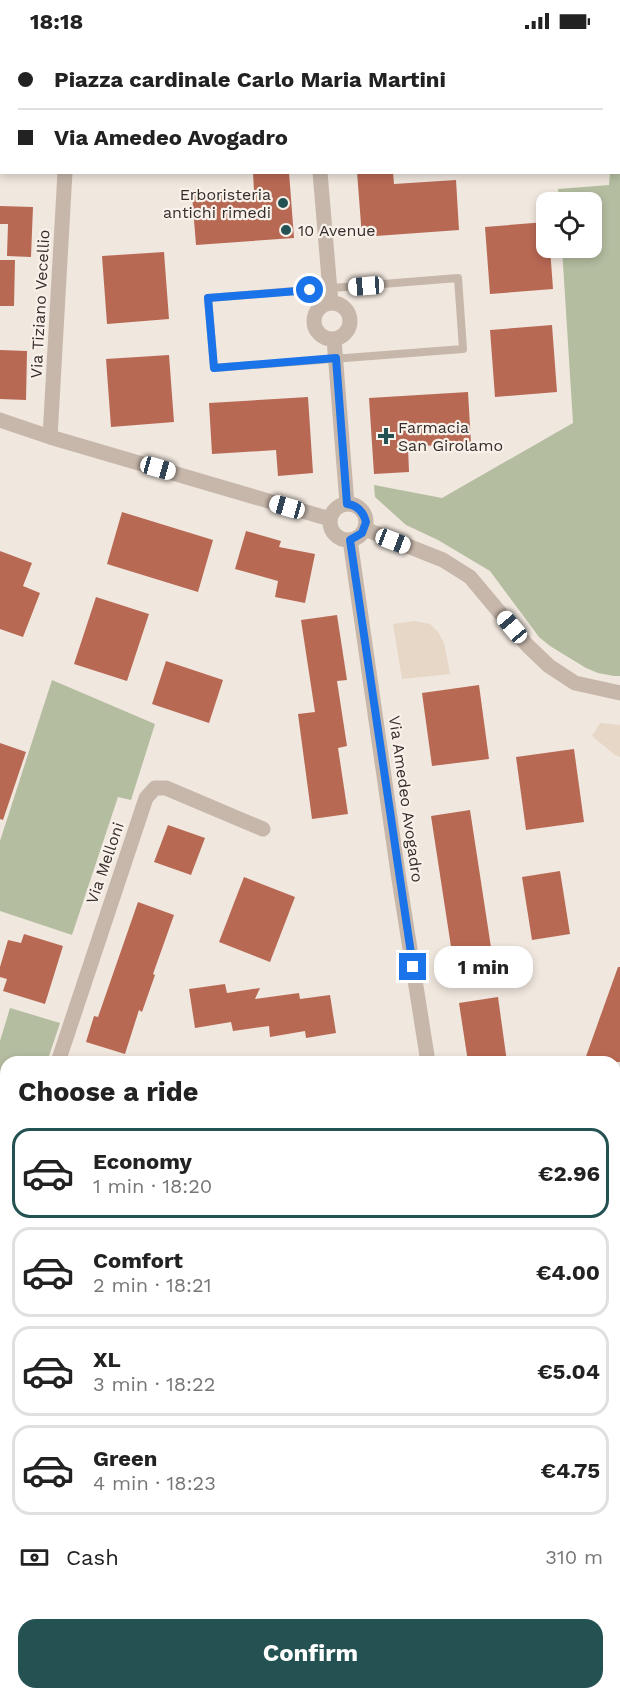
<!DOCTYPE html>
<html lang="en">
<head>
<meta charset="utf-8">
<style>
	:root { --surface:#fff; --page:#f2f2f2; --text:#222; --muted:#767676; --line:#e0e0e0; --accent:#245152 }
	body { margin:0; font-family:"Work Sans",sans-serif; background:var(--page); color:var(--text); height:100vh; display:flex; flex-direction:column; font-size:22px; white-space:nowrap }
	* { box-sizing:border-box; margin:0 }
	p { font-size:20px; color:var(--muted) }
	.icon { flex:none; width:33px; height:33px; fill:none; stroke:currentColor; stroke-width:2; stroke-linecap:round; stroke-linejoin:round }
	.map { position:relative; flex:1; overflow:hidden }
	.drawer { position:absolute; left:0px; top:1014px; width:621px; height:644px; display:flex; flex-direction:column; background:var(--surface); border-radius:18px 18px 0 0; box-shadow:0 3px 9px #0003 }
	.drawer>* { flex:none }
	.hud { position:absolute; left:0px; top:0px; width:621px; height:132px; box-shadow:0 3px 9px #0003; display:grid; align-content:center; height:132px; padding:0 18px; background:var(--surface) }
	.controls { position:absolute; left:536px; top:150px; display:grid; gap:12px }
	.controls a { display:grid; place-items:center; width:66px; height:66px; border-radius:12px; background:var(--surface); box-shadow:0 3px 9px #0003; font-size:30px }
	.end { position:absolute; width:27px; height:27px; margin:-14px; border:8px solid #1a73e8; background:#fff; box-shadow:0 0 0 3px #fff }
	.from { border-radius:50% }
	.bubble { position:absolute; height:42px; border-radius:18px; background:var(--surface); box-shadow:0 3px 9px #0003; font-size:20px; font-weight:700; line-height:42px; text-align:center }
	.car { position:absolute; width:18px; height:36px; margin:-18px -9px; border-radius:8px; box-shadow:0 0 4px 2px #0007; background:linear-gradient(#fff 24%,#345 0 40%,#fff 0 76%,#345 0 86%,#fff 0) }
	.hud b { display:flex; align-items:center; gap:21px; height:57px; font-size:22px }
	.hud b+b { border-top:2px solid var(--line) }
	.hud i { width:15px; height:15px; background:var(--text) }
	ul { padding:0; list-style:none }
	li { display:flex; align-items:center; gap:18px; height:90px; margin:0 12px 9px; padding:0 6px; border:3px solid var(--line); border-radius:18px }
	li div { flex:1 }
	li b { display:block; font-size:22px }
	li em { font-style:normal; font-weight:700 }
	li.active { border-color:var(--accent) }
	li>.icon { width:54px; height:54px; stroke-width:1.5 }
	h2 { padding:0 18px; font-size:27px; line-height:72px }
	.pay { display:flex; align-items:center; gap:15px; height:66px; padding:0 18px; font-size:22px }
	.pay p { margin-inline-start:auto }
	.action { display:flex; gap:12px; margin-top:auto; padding:12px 18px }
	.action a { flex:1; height:69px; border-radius:18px; background:var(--accent); color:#fff; font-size:24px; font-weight:700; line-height:69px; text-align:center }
	.status { display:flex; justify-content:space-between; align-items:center; height:42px; padding:0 30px; background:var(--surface); direction:ltr }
	.status svg { height:16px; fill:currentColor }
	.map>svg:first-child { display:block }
</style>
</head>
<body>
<div class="status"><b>18:18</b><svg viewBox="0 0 49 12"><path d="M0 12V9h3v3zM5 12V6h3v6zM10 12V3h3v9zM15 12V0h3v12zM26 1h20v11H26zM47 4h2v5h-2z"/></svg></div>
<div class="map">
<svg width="620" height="1657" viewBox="0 0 620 1657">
	<rect width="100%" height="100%" fill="#f0e7de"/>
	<!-- green -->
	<path fill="#b4bda0" d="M620 124V634H614L598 631 586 626 550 604 539 595 490 529 438 498 406 483 375 455 374 443 442 456 573 381 562 206H591V160H559L558 147 609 143 610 131 620 130Z
		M52 638 155 682 131 758 118 755 72 893 0 869V799Z
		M10 966 60 981 47 1020H6V1073L0 1070V999Z
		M0 1511H6V1652H129V1657H0Z"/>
	<!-- plaza -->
	<path fill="#e6d7c7" d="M414 579 430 582 438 590 444 601 450 632 402 637 393 582Z
		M600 681 620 683V715L615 713 592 694Z"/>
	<!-- building -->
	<path fill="#b86954" d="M253 130H289L294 196 196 203 192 153 254 149Z
		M357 130H393L394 142 456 138 459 188 362 195Z
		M0 164 33 165 31 215 7 214 8 182H0Z
		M546 180V206H550L553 247 490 252 485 185Z
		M164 210 169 277 107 282 102 214Z
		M0 218H15L14 264H0Z
		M552 283 557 350 495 355 490 288Z
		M0 308 27 309 26 358 0 357Z
		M169 313 174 380 111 385 106 317Z
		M468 350 471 401 408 405 409 430 374 432 369 356Z
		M308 355 313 431 278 434 276 408 212 412 209 361Z
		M122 470 213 498 198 550 107 522Z
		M246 489 281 499 279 505 315 512 305 561 275 555 278 539 235 527Z
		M0 509 32 521 23 544 40 551 23 595 0 587Z
		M96 555 149 572 127 639 74 622Z
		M337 573 347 638 337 639 347 704 338 706 348 772 312 777 298 672 315 670 301 578Z
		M166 619 223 638 209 681 152 662Z
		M479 643 489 717 432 724 422 651Z
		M0 701 26 710 3 778 0 777Z
		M574 707 584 780 526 788 516 715Z
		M470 768 494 925 455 931 431 774Z
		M168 783 205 796 191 833 154 820Z
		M560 829 570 892 532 898 522 835Z
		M244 835 295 855 270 920 219 900Z
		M138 860 174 873 153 932 155 933 142 970 139 968 125 1012 86 1000 94 974 98 975Z
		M24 892 63 904 45 962 3 949 7 937 0 935V925L8 898 21 901Z
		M618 925H620V1020H584Z
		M225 942 227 951 260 946 255 957 299 951 300 957 330 953 336 991 306 996 305 989 270 995 269 984 233 989 231 980 195 986 189 947Z
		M498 955 507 1020H468L459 961Z"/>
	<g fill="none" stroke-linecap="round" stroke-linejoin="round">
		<!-- service -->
		<path stroke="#c7b7ab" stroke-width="8" d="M458 236 463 307 214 326 208 256Z"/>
		<!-- minor -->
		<path stroke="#c7b7ab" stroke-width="15" d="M307 0 308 2
			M496 0V2
			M320 130 331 261
			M314 279a18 18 0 1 1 36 0a18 18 0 1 1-36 0Z
			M334 297 347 462
			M0 378 50 395 330 477
			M50 395 65 130
			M330 480a18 18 0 1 1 36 0a18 18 0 1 1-36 0Z
			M365 487 443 518 470 535 527 603 549 624 575 641 620 651
			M350 498 398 831 428 1020
			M58 1020 146 756 155 746H166L263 787
			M0 1098 6 1103
			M615 1129 620 1116
			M615 1242 620 1246"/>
		<!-- tertiary -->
		<path stroke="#c7b7ab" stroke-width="15" d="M615 1449H620
			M0 1467H6
			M615 1473 620 1472
			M0 1495H6
			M392 1652 395 1657"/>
	</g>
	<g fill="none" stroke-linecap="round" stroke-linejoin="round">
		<!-- route -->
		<path stroke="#1a73e8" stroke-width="8" d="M310 248 208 256 214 326 336 316 347 462C357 463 363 469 366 480L362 491 350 498 413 925"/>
	</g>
	<!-- markers -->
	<g fill="#245152" stroke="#f8f1ea" stroke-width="2">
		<circle cx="283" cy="161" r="6"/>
		<circle cx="286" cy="188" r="6"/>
		<path d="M383 385h6v6h6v6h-6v6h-6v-6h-6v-6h6z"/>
	</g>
	<g text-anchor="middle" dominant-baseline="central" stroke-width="4.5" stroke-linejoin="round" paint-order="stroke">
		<!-- poi labels -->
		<g font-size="16" fill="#352d2a" stroke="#f8f1ea" text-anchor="start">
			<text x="271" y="152" text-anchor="end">Erboristeria<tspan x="271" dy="18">antichi rimedi</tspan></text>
			<text x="298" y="188">10 Avenue</text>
			<text x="398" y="385">Farmacia<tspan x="398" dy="18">San Girolamo</tspan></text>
		</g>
		<!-- street labels -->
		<g font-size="16" fill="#352d2a" stroke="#f8f1ea">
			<text transform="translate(40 262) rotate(-87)">Via Tiziano Vecellio</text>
			<text transform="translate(406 757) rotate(82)">Via Amedeo Avogadro</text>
			<text transform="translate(105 821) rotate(-71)">Via Melloni</text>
		</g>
	</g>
</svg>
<div class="controls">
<a><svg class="icon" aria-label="locate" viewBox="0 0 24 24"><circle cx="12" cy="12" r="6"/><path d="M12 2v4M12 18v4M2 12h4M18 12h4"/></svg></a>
</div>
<i class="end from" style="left:310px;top:248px"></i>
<i class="end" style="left:413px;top:925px"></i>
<div class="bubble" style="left:434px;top:904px;width:99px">1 min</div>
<i class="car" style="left:366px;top:244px;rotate:266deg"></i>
<i class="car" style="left:158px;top:426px;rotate:106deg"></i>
<i class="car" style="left:287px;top:465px;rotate:286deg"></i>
<i class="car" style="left:393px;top:499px;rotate:111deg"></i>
<i class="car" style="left:512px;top:585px;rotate:320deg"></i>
<div class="hud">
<b><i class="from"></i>Piazza cardinale Carlo Maria Martini</b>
<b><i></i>Via Amedeo Avogadro</b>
</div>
<section class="drawer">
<h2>Choose a ride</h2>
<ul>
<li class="active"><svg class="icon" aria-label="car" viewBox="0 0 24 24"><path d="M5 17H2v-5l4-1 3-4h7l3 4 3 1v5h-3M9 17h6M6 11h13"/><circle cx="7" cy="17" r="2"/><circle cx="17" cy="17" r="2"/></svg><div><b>Economy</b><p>1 min · 18:20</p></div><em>€2.96</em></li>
<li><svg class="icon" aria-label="car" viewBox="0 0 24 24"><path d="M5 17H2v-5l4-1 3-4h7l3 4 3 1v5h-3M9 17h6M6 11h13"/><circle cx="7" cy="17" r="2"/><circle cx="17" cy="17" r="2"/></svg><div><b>Comfort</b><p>2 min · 18:21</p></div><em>€4.00</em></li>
<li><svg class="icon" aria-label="car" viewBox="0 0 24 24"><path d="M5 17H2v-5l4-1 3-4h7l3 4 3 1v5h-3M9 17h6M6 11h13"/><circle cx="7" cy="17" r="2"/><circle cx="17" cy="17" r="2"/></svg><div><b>XL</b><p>3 min · 18:22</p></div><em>€5.04</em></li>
<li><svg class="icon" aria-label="car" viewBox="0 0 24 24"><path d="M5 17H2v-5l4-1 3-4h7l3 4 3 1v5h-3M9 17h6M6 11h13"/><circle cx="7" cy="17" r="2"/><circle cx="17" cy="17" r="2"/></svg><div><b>Green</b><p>4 min · 18:23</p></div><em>€4.75</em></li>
</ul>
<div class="pay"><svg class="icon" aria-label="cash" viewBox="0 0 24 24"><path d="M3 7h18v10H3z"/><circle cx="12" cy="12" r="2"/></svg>Cash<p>310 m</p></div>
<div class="action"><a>Confirm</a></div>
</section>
</div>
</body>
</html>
